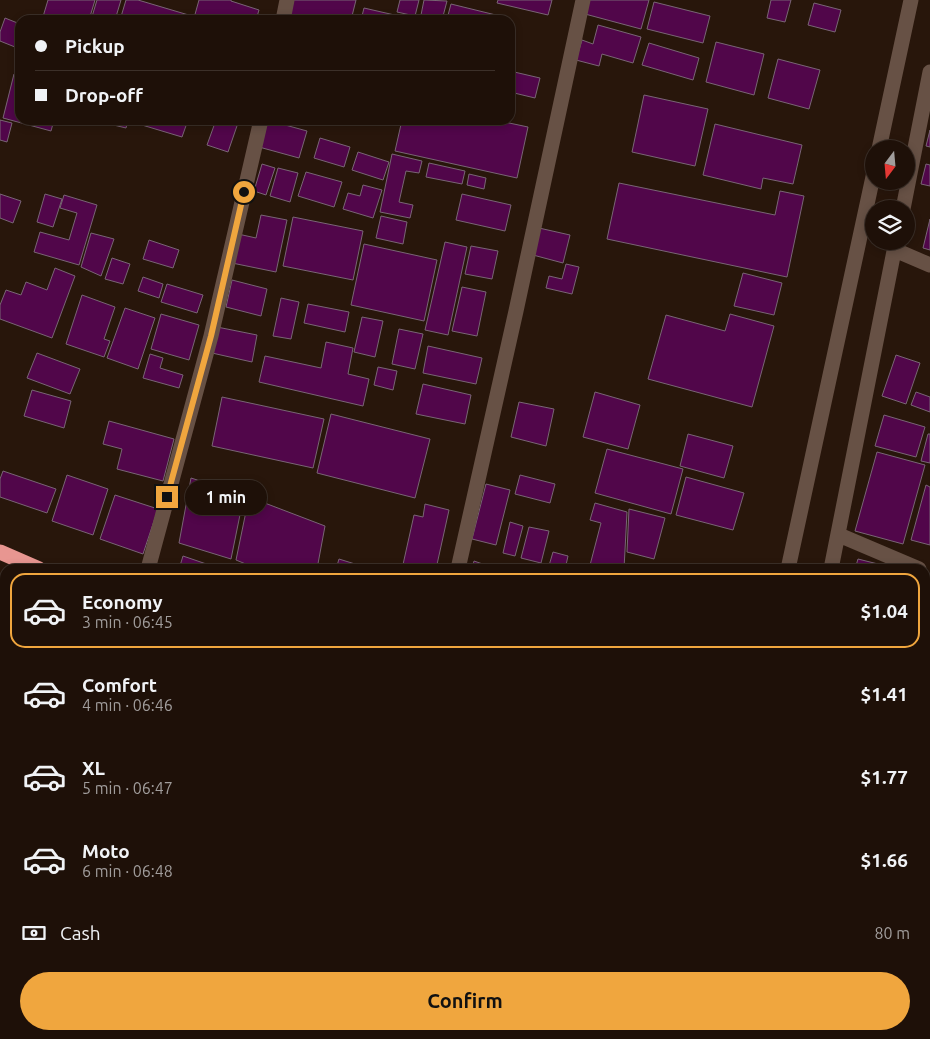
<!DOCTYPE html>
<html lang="en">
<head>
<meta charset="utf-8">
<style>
	:root { --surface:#1e1008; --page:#2b1e16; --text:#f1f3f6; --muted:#a19d9c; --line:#3c3029; --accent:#f0a63e }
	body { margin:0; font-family:Ubuntu,sans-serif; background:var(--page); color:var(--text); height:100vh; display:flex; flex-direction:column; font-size:19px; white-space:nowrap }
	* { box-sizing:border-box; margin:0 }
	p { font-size:16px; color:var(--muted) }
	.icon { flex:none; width:28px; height:28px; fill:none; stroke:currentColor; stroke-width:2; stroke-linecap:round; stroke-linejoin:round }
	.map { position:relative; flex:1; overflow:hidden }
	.sheet { position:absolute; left:0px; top:564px; width:930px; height:476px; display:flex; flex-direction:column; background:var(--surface); border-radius:15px 15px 0 0; box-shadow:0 2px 8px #0003,0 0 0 1px var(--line) }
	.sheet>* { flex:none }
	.guide { position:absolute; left:15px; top:15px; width:500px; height:110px; border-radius:15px; box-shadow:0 2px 8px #0003,0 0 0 1px var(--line); display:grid; align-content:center; height:110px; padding:0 20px; background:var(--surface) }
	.needle { width:32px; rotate:196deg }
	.fabs { position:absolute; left:865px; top:140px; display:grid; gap:10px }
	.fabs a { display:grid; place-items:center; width:50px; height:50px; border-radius:50%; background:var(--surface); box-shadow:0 2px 8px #0003,0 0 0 1px var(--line); font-size:25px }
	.end { position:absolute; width:22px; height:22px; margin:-11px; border:6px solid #f0a63e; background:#111; box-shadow:0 0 0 2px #111 }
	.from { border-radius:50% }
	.bubble { position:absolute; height:35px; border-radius:18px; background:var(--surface); box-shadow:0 2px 8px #0003,0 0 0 1px var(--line); font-size:16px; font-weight:600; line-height:35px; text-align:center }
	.guide b { display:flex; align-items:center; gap:18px; height:48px; font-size:19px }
	.guide b+b { border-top:1px solid var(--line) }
	.guide i { width:12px; height:12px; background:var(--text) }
	ul { padding:9px 0 0; list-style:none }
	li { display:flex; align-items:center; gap:15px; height:75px; margin:0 10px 8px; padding:0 10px; border:2px solid transparent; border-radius:15px }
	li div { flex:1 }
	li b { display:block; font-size:19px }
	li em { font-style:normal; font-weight:600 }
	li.active { border-color:var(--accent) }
	li>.icon { width:45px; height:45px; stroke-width:1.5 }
	.pay { display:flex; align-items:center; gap:12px; height:55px; padding:0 20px; font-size:19px }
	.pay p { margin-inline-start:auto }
	.cta { display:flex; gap:10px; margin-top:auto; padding:10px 20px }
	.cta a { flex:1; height:58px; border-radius:30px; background:var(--accent); color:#111; font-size:20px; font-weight:600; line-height:58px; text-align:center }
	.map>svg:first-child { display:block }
</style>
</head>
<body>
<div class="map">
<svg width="930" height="1039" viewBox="0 0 930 1039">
	<rect width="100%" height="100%" fill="#28160b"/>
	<!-- building -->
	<path fill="#51064a" stroke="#796575" d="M48 0H95L89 20H42Z
		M97 0H121L115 20H91Z
		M126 0H138L192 16 190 20H120Z
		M199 0H231V1L259 10 256 20H200L194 18Z
		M293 0H356L351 20H288Z
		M400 0H419L415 16 397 12Z
		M424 0 447 1 442 20H420Z
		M498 0H552L548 15 497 3Z
		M589 0H649L641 29 585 14Z
		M771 0H791L785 22 767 18Z
		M654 2 710 16 703 43 647 29Z
		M814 3 841 10 835 32 808 25Z
		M451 4 504 17V20L447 19Z
		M364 8 412 19V20H361Z
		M5 18 20 24V49L0 41V32Z
		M598 25 641 37 633 63 602 54 599 66 576 60 582 40 593 44Z
		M716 42 764 54 754 95 706 82Z
		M649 43 699 58 693 80 642 65Z
		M778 59 820 70 809 109 768 98Z
		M510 71 540 78 535 98 510 92Z
		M14 74 20 76V120H54L51 131 3 118Z
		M644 95 708 109 695 166 632 152Z
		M0 120 12 123 7 142 0 140Z
		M93 120H128L126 128Z
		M143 120H188L182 137 142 125Z
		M216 120H239L228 152 207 145Z
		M267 120 307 131 299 158 259 147Z
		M402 120H495L528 127 517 178 395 151Z
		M715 124 802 145 793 184 763 178 761 189 703 175Z
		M930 130V147L926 146Z
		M320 138 350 147 344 167 314 158Z
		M358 152 389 162 383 180 352 170Z
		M392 154 422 161 419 173 406 171 399 202 413 205 410 218 380 212Z
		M429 163 465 171 462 184 426 177Z
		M262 164 275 168 266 195 254 191Z
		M926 164 930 165V186L921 184Z
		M278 168 298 173 290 202 270 196Z
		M306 172 342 182 334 207 298 196Z
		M469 174 486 178 484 189 467 185Z
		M619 183 775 215 780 191 804 196 787 277 607 239Z
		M363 185 382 190 373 218 343 209 348 193 360 196Z
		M0 194 21 201 13 223 0 218Z
		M45 194 62 199 53 227 37 222Z
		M462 194 511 205 505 231 456 220Z
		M64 195 97 205 79 265 34 252 40 232 69 240 77 213 60 208Z
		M261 215 287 220 276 272 232 263 238 234 256 238Z
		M381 216 407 222 403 244 376 238Z
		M293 217 363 231 353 280 283 266Z
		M930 219V250L923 248Z
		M539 228 570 235 563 263 533 255Z
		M91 233 114 239 101 276 81 267Z
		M149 240 179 250 173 268 143 259Z
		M445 242 467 247 448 335 425 330Z
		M364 244 437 260 424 321 351 305Z
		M471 246 498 251 492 279 465 274Z
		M112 258 130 264 123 284 105 279Z
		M566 264 579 267 572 294 546 288 549 276 562 279Z
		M55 268 75 276 52 338 0 319V305L6 290 21 295 26 282 47 290Z
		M743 273 782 283 774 315 734 306Z
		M143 277 163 284 159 298 138 291Z
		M232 280 267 289 261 316 226 307Z
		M167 284 203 295 197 313 161 302Z
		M462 287 486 292 477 336 452 331Z
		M82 295 115 307 104 339 110 341 104 357 66 344Z
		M281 298 299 302 291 339 273 336Z
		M308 304 349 312 345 332 304 323Z
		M125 308 155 318 138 369 107 358Z
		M161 314 199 325 189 360 151 349Z
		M730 314 774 326 752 407 648 379 666 315 725 331Z
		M362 317 383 321 375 357 354 352Z
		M217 327 257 335 252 362 212 353Z
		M399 329 423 334 415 369 392 364Z
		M326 342 353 348 348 374 369 379 363 406 259 382 265 356 321 368Z
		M428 346 482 358 476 384 423 373Z
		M37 353 80 369 70 394 27 378Z
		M150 354 163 358 160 368 183 375 179 388 143 378Z
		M896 355 920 363 906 404 882 396Z
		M378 367 397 371 393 390 374 385Z
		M423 384 471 395 465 424 416 414Z
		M32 390 71 401 64 428 24 416Z
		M595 392 640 405 628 449 583 437Z
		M916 392 930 397V412L911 405Z
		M222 397 324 419 313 468 212 446Z
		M519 402 554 409 546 446 511 437Z
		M331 414 430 439 415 498 317 473Z
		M884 415 925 427 916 457 875 446Z
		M109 421 174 439 163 481 117 469 122 449 103 444Z
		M688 434 733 446 724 478 680 466Z
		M928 434H930V463L921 461Z
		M607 449 683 469 671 514 595 493Z
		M877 452 925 465 903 544 855 531Z
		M3 471 56 489 47 513 0 497V479Z
		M67 475 108 489 93 535 52 521Z
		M520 475 555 484 550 503 515 494Z
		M686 477 744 493 733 530 676 515Z
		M191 478 244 495 231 559 179 543Z
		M486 484 510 490 496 545 472 539Z
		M926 485 930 487V545L911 540Z
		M115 495 158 509 143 554 100 539Z
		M249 497 325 526 317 569H258L236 560Z
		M595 503 627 512 624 569H589L601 523 590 520Z
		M425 504 449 510 436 569H402L414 515 423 517Z
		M629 509 665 518 654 559 627 552Z
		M510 522 523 526 515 556 503 553Z
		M529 527 549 531 541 563 521 558Z
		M553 552 568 556 566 565 578 569H548Z
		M183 556 221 569H179Z
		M339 559 355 564 354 569H336Z
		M858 559 886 566 885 569H855Z
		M474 561 494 568V569H472Z
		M929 592 930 593V642L925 640V602Z
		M930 692V727L925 725V704Z
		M0 701 5 703V753L0 751Z
		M925 786 930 788V831L925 843Z
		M4 791H5V877L0 875V799Z
		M1 910 5 912V975L0 973Z
		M78 1035H105V1037L112 1039H77Z
		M209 1035H235L234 1039H208Z
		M238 1035H315L313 1039H237Z
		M332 1035H351L349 1039H331Z
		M378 1035H439L438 1039H389Z
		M442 1035H477L476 1039H441Z"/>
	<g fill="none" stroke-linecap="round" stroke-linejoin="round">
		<!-- minor -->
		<path stroke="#675145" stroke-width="15" d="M283 20 287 0
			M879 149 911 0
			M903 209 930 72
			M895 250 930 265
			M839 535 919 569
			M148 569 211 336 261 120
			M458 569 516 311 583 0
			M788 569 874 172
			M831 569 896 241
			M364 1035 377 1039
			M198 1039 199 1035
			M660 1039V1035"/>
		<!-- highway -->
		<path stroke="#e89691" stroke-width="15" d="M0 552 39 569
			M0 616 5 618
			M925 940 930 942
			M925 1012 930 1014"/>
	</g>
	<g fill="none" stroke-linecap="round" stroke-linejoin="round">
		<!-- route -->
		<path stroke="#f0a63e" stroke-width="6" d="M167 497 211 336 244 192"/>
	</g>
</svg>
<div class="fabs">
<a><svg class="needle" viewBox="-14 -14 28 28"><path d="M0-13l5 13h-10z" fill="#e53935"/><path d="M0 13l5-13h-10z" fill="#a19d9c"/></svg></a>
<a><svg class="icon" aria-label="layers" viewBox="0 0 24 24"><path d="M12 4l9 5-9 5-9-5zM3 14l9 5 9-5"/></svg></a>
</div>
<i class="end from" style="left:244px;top:192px"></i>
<i class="end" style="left:167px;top:497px"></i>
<div class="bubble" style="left:185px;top:480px;width:82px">1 min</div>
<div class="guide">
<b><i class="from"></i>Pickup</b>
<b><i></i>Drop-off</b>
</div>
<section class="sheet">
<ul>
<li class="active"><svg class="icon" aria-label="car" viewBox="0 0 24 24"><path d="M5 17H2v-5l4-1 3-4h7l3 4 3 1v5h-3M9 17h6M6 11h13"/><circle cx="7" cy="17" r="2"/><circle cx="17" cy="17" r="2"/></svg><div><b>Economy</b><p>3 min · 06:45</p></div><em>$1.04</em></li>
<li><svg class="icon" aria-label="car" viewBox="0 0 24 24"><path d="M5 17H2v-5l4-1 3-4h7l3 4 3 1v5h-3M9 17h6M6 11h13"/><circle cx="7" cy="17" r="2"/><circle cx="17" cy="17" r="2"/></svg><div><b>Comfort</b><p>4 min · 06:46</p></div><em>$1.41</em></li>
<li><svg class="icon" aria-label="car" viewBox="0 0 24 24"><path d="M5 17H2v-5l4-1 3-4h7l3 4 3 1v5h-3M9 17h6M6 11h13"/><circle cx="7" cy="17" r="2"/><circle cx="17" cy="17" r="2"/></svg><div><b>XL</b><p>5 min · 06:47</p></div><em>$1.77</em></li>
<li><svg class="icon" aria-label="car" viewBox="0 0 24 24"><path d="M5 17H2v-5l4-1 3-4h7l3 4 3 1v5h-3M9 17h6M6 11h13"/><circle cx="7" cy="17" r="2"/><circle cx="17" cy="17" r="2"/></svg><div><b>Moto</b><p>6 min · 06:48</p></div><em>$1.66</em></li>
</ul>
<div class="pay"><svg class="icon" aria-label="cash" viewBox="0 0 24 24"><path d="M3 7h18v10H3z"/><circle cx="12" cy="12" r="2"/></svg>Cash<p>80 m</p></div>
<div class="cta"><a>Confirm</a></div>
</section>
</div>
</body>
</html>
